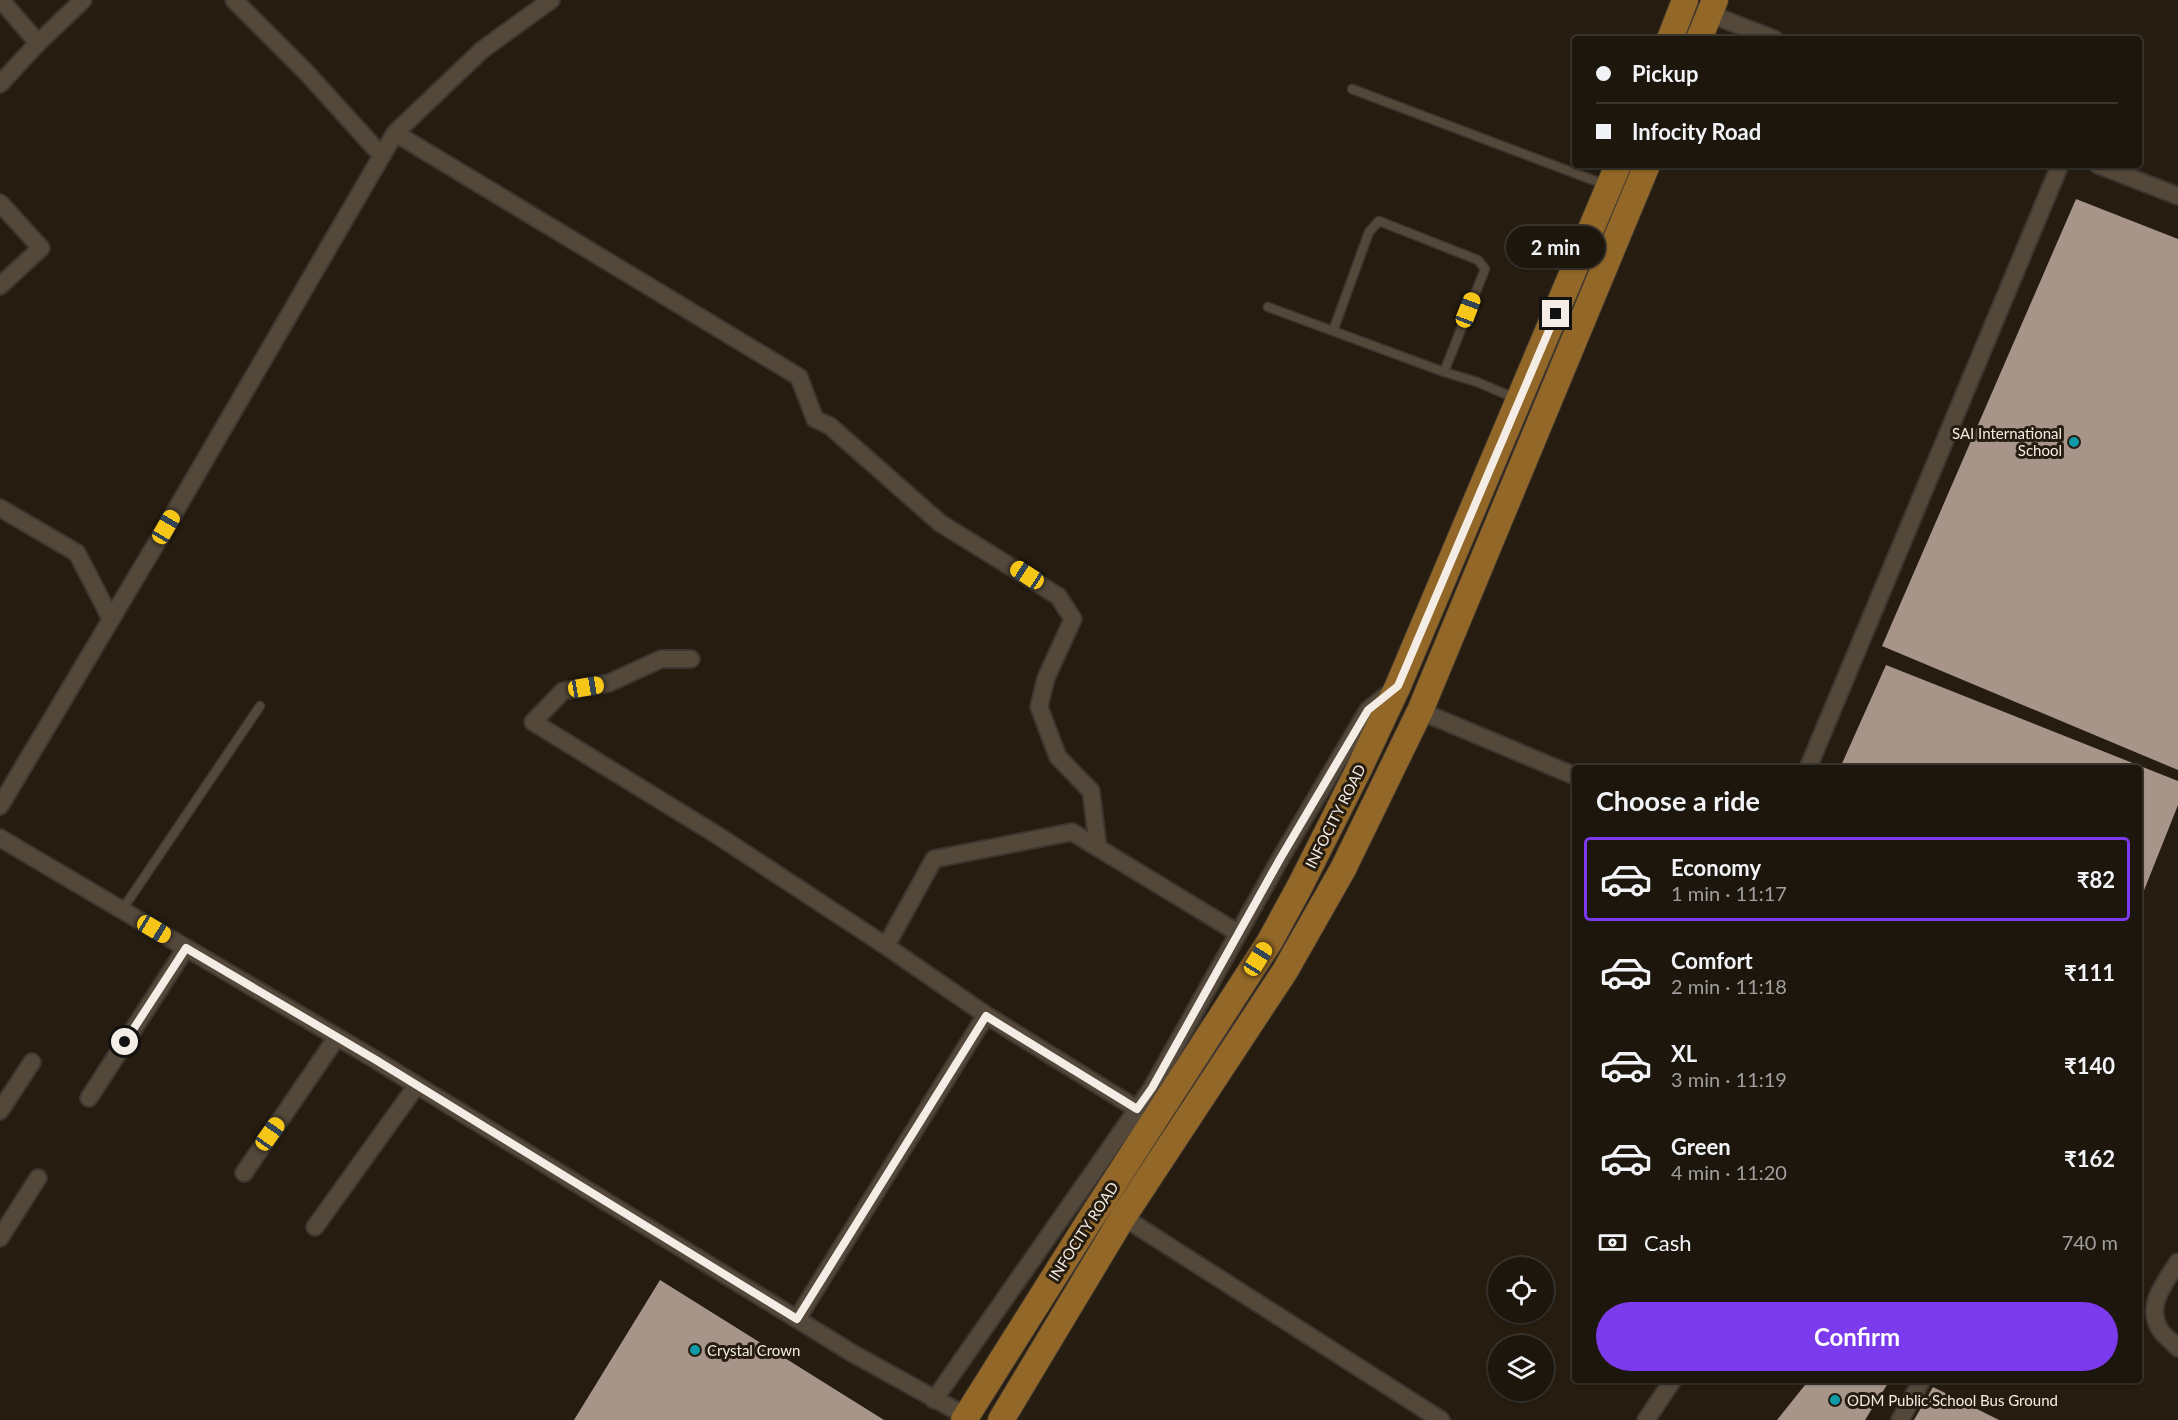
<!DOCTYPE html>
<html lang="en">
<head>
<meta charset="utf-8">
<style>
	:root { --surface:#1c160c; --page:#251f15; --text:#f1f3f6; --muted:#a09f9d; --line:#3a352d; --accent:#7c3aed }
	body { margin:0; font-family:Lato,sans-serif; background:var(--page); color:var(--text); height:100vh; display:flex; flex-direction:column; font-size:22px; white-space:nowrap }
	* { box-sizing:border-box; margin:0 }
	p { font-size:20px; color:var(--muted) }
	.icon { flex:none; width:33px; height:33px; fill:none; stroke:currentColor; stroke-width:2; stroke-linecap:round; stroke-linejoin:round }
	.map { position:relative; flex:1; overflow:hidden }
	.details { position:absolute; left:1572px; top:765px; width:570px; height:618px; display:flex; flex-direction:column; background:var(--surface); border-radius:6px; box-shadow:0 2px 4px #0004,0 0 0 2px var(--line) }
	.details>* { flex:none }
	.top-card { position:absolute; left:1572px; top:36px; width:570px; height:132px; border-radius:6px; box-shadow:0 2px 4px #0004,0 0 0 2px var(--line); display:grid; align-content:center; height:132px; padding:0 24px; background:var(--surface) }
	.controls { position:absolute; left:1488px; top:1257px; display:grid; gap:12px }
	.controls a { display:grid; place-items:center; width:66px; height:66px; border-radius:50%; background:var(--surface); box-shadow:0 2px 4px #0004,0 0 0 2px var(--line); font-size:30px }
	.end { position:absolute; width:27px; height:27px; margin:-14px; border:8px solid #f4ede5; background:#111; box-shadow:0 0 0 3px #111 }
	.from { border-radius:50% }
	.bubble { position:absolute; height:42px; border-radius:21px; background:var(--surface); box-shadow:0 2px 4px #0004,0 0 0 2px var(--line); font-size:20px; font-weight:700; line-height:42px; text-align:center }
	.car { position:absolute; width:18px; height:36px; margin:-18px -9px; border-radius:8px; box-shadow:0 0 4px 2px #0007; background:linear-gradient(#f5c518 24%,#345 0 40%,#f5c518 0 76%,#345 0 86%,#f5c518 0) }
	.top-card b { display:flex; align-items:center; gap:21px; height:57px; font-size:22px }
	.top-card b+b { border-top:2px solid var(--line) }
	.top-card i { width:15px; height:15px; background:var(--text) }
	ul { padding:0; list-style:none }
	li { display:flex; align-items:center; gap:18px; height:84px; margin:0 12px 9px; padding:0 12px; border:3px solid transparent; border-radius:6px }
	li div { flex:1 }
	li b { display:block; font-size:22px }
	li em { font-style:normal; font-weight:700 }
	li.current { border-color:var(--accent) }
	li>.icon { width:54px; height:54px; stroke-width:1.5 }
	h2 { padding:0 24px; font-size:27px; line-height:72px }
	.pay { display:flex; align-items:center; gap:15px; height:66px; padding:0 24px; font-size:22px }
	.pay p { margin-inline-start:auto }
	.button { display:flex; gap:12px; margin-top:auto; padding:12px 24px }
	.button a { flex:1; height:69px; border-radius:36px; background:var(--accent); color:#fff; font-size:24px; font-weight:700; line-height:69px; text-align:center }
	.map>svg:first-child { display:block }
</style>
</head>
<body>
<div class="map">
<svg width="2178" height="1420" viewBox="0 0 2178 1420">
	<rect width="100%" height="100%" fill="#261d10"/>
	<!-- building -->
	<path fill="#a7958a" d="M2076 199 2178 239V770L1882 646Z
		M1886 665 2178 781V805L2139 903V768H1840Z
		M660 1280 884 1420H574Z
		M1809 1380H1890L1865 1420H1777Z
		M1933 1387 1999 1420H1914Z"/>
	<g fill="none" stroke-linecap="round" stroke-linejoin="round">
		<!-- service casing -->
		<g stroke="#3d352f" stroke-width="11">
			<path id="service" d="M1352 89 1606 185
				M1268 307 1444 372 1477 382 1517 399
				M1333 331 1369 232 1379 221 1478 260 1485 269 1444 372
				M122 910 260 706"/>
		</g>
		<!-- minor casing -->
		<g stroke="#3d352f" stroke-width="20">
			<path id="minor" d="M234 0 306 72 382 156
				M1710 14 1774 39
				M38 43 83 0
				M0 84 38 43 1 0
				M395 133 799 377 815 419 830 426 940 523 1058 596 1073 619 1046 678 1039 707 1058 757 1091 791 1098 848
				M2098 165 2178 196
				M0 203 41 248 0 286
				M0 508 77 553 111 619
				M691 659H661L609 683 563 691 533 722 717 835 886 946 986 1015 1137 1109
				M1420 711 1575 776
				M1808 768 2060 165
				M0 806 166 527 395 133 482 50 551 0
				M0 838 376 1060 852 1353 966 1416
				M886 946 934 859 1072 832 1238 933
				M89 1098 186 948
				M0 1111 32 1062
				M244 1173 337 1037
				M1123 1217 1441 1420
				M315 1227 417 1085
				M0 1238 38 1178
				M2178 1262C2165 1283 2144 1306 2161 1331 2165 1337 2173 1342 2178 1348
				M797 1319 986 1015
				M934 1400 1152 1088 1280 859 1368 710 1393 690
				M1646 1420 1673 1380
				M1900 1420 1922 1380"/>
		</g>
		<!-- primary casing -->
		<g stroke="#3d352f" stroke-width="28">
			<path id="primary" d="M1670 39 1685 0
				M1699 39 1715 0
				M964 1420 1086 1226 1270 941 1300 886 1359 769 1398 686 1618 165
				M1001 1420 1123 1217 1285 971 1343 869 1420 711 1647 165"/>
		</g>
		<!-- service -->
		<use href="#service" stroke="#53483a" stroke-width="8"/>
		<!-- minor -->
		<use href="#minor" stroke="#53483a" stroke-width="16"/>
		<!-- primary -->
		<use href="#primary" stroke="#926727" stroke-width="26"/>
	</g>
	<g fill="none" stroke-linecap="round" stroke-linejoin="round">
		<!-- route -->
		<path stroke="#f4ede5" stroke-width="8" d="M125 1042 186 948 376 1060 797 1319 986 1016 1137 1109 1152 1088 1280 859 1368 710 1398 686 1556 314"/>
	</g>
	<!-- markers -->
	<g fill="#0f9aa8" stroke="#261d10" stroke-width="2">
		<circle cx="2074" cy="442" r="6"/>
		<circle cx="695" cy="1350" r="6"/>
		<circle cx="1835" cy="1400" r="6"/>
	</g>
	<g text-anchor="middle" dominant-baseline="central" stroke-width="6" stroke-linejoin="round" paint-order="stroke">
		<!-- poi labels -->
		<g font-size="15" fill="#f4ede5" stroke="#261d10" text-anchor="start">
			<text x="2062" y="433" text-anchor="end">SAI International<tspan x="2062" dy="17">School</tspan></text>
			<text x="707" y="1350">Crystal Crown</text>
			<text x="1847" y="1400">ODM Public School Bus Ground</text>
		</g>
		<!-- street labels -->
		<g font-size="15" fill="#f4ede5" stroke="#261d10">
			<text transform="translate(1335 816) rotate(-63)">INFOCITY ROAD</text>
			<text transform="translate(1083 1231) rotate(-57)">INFOCITY ROAD</text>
		</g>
	</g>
</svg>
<div class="controls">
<a><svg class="icon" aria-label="locate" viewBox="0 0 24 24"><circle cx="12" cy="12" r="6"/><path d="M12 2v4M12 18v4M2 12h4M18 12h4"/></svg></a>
<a><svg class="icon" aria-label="layers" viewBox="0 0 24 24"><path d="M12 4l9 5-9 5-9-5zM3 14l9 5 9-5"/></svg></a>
</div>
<i class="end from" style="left:125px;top:1042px"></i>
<i class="end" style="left:1556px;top:314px"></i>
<div class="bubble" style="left:1506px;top:226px;width:99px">2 min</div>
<i class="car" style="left:1468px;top:310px;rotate:21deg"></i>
<i class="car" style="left:166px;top:527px;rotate:30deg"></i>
<i class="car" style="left:1027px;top:575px;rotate:303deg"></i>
<i class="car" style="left:586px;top:687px;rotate:81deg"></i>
<i class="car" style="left:154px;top:929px;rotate:121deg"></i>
<i class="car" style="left:1258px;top:959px;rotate:32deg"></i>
<i class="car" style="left:270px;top:1134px;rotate:35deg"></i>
<div class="top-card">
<b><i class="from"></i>Pickup</b>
<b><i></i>Infocity Road</b>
</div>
<section class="details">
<h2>Choose a ride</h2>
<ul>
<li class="current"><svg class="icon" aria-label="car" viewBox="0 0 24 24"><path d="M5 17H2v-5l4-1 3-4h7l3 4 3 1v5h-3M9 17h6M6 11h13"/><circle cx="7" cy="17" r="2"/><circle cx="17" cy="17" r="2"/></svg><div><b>Economy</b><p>1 min · 11:17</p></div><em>₹82</em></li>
<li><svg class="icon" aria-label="car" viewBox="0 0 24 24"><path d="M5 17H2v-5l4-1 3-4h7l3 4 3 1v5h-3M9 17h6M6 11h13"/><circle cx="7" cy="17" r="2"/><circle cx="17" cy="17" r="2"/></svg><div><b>Comfort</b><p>2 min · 11:18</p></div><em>₹111</em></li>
<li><svg class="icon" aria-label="car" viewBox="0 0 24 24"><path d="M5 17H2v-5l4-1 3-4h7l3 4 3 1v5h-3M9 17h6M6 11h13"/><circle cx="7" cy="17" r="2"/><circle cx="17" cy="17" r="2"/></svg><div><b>XL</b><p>3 min · 11:19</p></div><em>₹140</em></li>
<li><svg class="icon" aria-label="car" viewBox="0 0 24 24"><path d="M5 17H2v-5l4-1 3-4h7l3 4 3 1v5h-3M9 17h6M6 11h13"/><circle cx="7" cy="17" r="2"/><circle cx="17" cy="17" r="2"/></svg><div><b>Green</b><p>4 min · 11:20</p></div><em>₹162</em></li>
</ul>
<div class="pay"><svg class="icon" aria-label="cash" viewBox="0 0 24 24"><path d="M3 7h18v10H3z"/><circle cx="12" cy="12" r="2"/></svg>Cash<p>740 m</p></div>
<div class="button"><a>Confirm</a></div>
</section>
</div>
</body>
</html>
